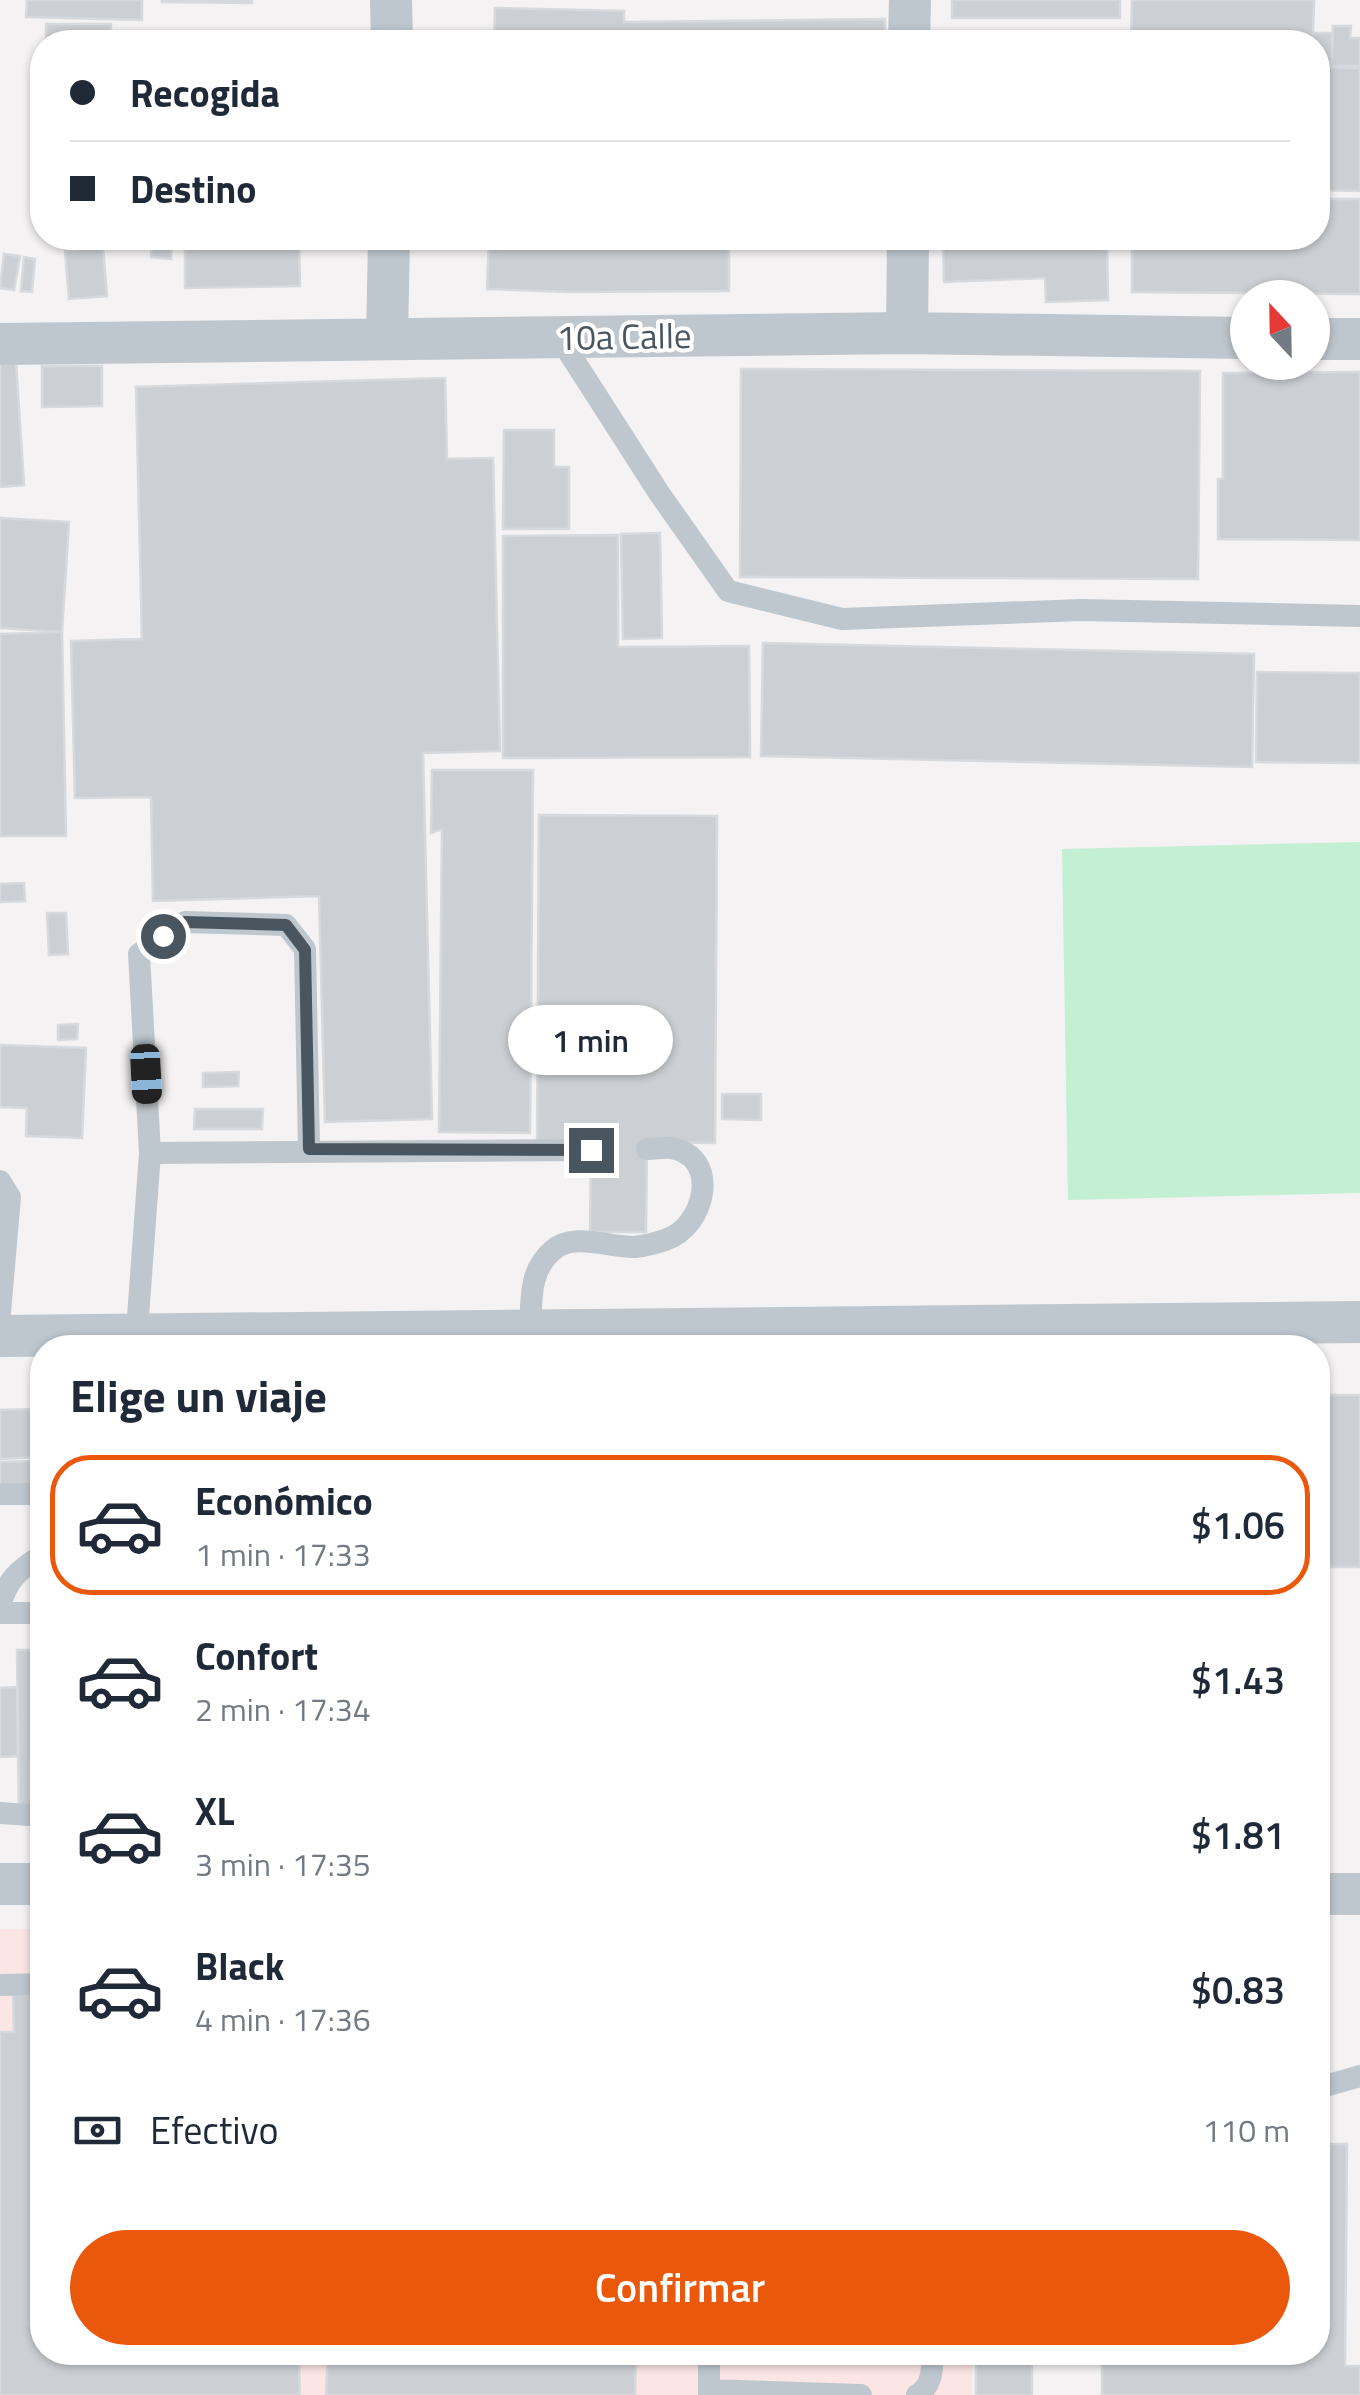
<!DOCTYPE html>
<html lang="es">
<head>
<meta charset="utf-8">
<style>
	:root { --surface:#fff; --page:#f6f6f7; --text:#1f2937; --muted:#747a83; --line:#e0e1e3; --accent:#ea580c }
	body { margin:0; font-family:"Titillium Web",sans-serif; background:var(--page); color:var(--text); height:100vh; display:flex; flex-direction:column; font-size:38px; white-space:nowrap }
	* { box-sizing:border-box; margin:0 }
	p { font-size:32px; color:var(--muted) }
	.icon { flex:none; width:55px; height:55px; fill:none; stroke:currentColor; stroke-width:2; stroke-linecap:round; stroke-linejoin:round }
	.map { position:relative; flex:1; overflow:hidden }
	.side { position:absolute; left:30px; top:1335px; width:1300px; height:1030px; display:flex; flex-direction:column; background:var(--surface); border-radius:40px; box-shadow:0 2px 8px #0004 }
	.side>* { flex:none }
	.hud { position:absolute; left:30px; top:30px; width:1300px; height:220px; border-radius:40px; box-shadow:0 2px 8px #0004; display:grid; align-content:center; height:220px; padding:0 40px; background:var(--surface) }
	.needle { width:65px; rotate:338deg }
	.buttons { position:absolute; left:1230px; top:280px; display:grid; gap:20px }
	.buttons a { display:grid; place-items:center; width:100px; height:100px; border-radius:50%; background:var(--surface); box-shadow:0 2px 8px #0004; font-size:50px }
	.end { position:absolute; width:45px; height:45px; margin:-22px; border:12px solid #4a565f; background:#fff; box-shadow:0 0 0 5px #fff }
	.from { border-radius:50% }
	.bubble { position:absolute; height:70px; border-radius:35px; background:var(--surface); box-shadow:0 2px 8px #0004; font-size:32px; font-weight:600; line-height:70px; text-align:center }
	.car { position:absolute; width:30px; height:60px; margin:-30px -15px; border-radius:12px; box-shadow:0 0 8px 2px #0007; background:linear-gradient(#222 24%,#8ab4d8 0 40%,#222 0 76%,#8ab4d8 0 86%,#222 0) }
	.hud b { display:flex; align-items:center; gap:35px; height:95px; font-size:38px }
	.hud b+b { border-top:2px solid var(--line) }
	.hud i { width:25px; height:25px; background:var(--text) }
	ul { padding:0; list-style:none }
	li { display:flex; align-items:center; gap:30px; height:140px; margin:0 20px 15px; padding:0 20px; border:5px solid transparent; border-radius:40px }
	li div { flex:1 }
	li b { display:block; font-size:38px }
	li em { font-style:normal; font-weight:600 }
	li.selected { border-color:var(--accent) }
	li>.icon { width:90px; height:90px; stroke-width:1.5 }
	h2 { padding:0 40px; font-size:45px; line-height:120px }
	.pay { display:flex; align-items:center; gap:25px; height:110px; padding:0 40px; font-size:38px }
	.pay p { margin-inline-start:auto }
	.button { display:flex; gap:20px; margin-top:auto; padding:20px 40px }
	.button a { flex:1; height:115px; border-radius:60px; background:var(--accent); color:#fff; font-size:40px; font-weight:600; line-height:115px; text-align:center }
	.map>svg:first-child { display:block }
</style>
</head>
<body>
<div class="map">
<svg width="1360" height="2395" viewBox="0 0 1360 2395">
	<rect width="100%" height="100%" fill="#f4f2f2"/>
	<!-- medical -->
	<path fill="#fbe6e5" d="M0 1929H42V2352H972V2395H0Z"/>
	<!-- garden -->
	<path fill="#c3efd2" d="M1360 842V1193L1068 1200 1062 849Z"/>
	<!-- building -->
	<path fill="#cccfd4" stroke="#d6d9dd" stroke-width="2.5" d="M27 0H142V20L26 17Z
		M162 0H252V3L162 2Z
		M952 0H1120V18H952Z
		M1132 0H1314L1313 33H1332V66L1318 65V42H1131Z
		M495 8 624 11V22L885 19V42H494Z
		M46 24H111V42H46Z
		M1333 26H1351L1350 38H1360V66H1332Z
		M117 36H149V42H117Z
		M237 37V42H159V38Z
		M1318 67 1360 68V191L1318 190Z
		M1318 199H1360V294L1132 292V238H1318Z
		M152 238H172L171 259 151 257Z
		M185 238H299L300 286 185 288Z
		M489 238H729V291L571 292 487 289Z
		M943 238H1107L1108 300 1046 302 1045 278 944 282Z
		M103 247 107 296 69 299 65 251Z
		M4 254 20 256 14 290 0 288Z
		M24 257 35 259 32 292 21 291Z
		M16 363 24 485 0 487V364Z
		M42 366H102V406L42 407Z
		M741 369 1200 371 1198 579 740 577Z
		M1360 372V540L1218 539V479H1223V373Z
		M445 378 447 459 493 458 500 751 423 753 432 1119 325 1122 319 896 153 901 151 797 75 798 71 641 142 639 136 387Z
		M504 430H554V467H569V529H503Z
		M0 518 69 522 62 632 0 628Z
		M660 533 662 638 623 639 621 534Z
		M618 535V647L749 646 750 757 503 758V536Z
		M62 632 66 836H0V634Z
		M763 643 1254 654 1252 767 761 756Z
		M1257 672 1360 673V763L1256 762Z
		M432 770H533L530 1133 439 1132 442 829 431 833Z
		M539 815 717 816 715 1143 647 1142 646 1232H590L591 1148 537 1147Z
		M24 883 25 901 0 902V884Z
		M47 913H66L68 954 49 955Z
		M78 1024 77 1039 58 1040V1025Z
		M0 1045 86 1048 82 1138 26 1136 27 1108 0 1107Z
		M239 1072 238 1086 203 1087V1073Z
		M722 1094H761V1120L722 1119Z
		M195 1109H263L262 1129H194Z
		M1318 1395H1360V1567H1318Z
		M32 1409 34 1457 0 1459V1410Z
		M37 1461 38 1487 0 1488V1462Z
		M17 1650H42V1812H19Z
		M17 1687 18 1756 0 1757V1688Z
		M42 1994V2352H281V2362H299L300 2395H0V2032H14L13 1995Z
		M1318 2144H1347L1345 2366H1360V2395H1102V2352H1318Z
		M328 2352H636L635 2395H326Z
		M976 2352H1032V2395H976Z"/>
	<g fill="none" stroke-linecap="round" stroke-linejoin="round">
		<!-- service -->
		<path stroke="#bec7ce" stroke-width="22" d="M559 337 659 493 728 591 842 619 1081 610 1360 616
			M150 1153 591 1150
			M0 1181 10 1197 0 1312
			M530 1330C532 1301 528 1272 552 1251 573 1231 609 1248 635 1247 644 1246 656 1243 665 1240 706 1227 721 1156 671 1148 664 1147 655 1149 647 1149
			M136 1344 150 1153 139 954 185 922 286 925 305 949 309 1149
			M0 1494H42
			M0 1606C7 1579 20 1569 42 1555
			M0 1613H42
			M0 1813 42 1816
			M0 1985 42 1984
			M1318 2088 1360 2076
			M709 2390 861 2395
			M709 2395V2352
			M917 2395C933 2386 932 2369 933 2352"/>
		<!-- minor -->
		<path stroke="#bec7ce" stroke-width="42" d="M391 0 392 42
			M909 42 910 0
			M907 333 908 238
			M387 339 389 238
			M1312 339H1360
			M0 344 907 333 1248 338
			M0 1336 1360 1322
			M0 1884H42
			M1318 1894H1360"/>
	</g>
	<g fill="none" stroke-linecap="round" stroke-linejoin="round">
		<!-- route -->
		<path stroke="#4a565f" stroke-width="12" d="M163 936 185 922 286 925 305 950 309 1149 591 1150"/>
	</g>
	<g text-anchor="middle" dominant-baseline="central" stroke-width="8" stroke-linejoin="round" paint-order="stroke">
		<!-- street labels -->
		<g font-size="35" fill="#4a565f" stroke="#fff">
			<text transform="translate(624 336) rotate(-1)">10a Calle</text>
		</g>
	</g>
</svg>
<div class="buttons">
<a><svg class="needle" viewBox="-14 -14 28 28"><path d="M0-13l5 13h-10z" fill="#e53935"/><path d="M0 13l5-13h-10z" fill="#747a83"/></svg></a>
</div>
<i class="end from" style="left:163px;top:936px"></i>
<i class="end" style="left:591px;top:1150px"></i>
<div class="bubble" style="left:508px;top:1005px;width:165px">1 min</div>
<i class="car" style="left:146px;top:1074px;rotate:177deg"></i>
<div class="hud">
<b><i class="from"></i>Recogida</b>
<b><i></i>Destino</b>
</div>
<section class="side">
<h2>Elige un viaje</h2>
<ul>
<li class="selected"><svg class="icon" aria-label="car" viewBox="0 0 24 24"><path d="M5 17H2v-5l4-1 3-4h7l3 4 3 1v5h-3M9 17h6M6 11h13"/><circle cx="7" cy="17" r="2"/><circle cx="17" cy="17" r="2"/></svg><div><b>Económico</b><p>1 min · 17:33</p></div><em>$1.06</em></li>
<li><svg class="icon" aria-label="car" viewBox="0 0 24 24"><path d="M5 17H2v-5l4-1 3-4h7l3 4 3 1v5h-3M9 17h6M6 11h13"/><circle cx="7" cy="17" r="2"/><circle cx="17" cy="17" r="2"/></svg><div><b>Confort</b><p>2 min · 17:34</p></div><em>$1.43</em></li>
<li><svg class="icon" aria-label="car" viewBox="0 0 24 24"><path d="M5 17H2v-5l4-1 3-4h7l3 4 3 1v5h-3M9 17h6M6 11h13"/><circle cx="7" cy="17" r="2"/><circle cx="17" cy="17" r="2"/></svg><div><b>XL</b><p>3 min · 17:35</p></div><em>$1.81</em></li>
<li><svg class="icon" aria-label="car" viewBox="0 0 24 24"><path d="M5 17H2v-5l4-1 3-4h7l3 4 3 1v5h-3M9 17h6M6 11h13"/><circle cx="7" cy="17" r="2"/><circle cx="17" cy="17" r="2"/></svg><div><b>Black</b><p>4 min · 17:36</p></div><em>$0.83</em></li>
</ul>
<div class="pay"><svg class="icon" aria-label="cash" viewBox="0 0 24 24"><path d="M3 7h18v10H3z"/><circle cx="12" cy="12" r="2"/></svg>Efectivo<p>110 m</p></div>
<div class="button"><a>Confirmar</a></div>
</section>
</div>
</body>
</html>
